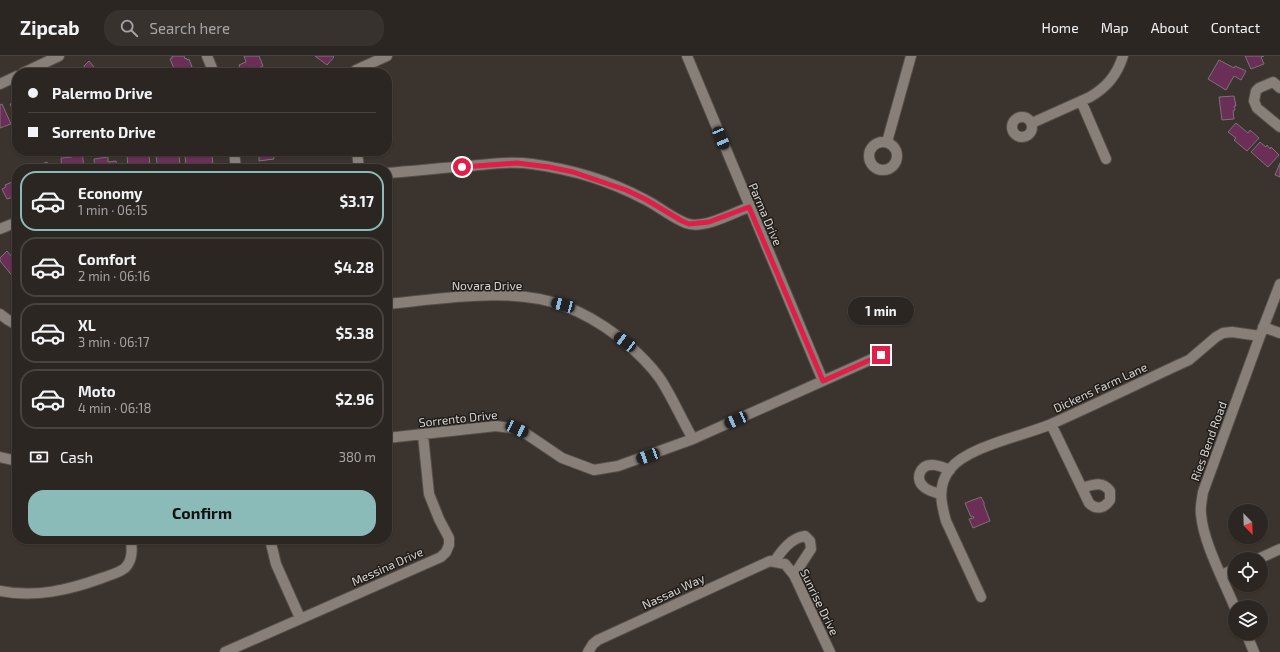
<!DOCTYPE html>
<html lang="en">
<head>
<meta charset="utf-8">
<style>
	:root { --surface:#2c2622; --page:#38322f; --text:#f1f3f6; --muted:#a6a5a5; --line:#484340; --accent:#8bbbb9 }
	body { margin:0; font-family:"Exo 2",sans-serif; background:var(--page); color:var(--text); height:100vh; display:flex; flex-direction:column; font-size:15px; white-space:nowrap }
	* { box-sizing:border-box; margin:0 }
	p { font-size:13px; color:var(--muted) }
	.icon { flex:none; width:22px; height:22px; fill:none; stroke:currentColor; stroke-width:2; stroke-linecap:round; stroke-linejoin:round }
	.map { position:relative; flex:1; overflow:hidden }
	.sheet { position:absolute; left:12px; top:108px; width:380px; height:380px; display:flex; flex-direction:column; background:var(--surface); border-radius:16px; box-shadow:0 1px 3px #0004,0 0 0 1px var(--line) }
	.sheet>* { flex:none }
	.top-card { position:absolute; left:12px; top:12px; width:380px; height:88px; border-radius:16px; box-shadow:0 1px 3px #0004,0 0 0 1px var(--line); display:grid; align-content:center; height:88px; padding:0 16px; background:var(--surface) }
	.needle { width:26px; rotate:157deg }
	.controls { position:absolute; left:1228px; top:448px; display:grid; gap:8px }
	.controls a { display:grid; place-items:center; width:40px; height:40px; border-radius:50%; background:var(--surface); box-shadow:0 1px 3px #0004,0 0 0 1px var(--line); font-size:20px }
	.end { position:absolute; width:18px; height:18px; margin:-9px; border:5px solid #e11d48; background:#fff; box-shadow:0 0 0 2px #fff }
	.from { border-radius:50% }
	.bubble { position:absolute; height:28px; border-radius:14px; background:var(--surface); box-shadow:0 1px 3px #0004,0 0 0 1px var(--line); font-size:13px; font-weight:700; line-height:28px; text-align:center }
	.car { position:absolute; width:12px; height:24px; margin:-12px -6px; border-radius:5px; box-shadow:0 0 3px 1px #0007; background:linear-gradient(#222 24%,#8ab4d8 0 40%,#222 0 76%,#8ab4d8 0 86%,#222 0) }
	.top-card b { display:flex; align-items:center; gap:14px; height:38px; font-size:15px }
	.top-card b+b { border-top:1px solid var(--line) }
	.top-card i { width:10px; height:10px; background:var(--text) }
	ul { padding:7px 0 0; list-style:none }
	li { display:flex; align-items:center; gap:12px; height:60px; margin:0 8px 6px; padding:0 8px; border:2px solid var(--line); border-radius:16px }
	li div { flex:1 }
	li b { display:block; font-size:15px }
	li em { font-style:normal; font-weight:700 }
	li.current { border-color:var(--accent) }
	li>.icon { width:36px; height:36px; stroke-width:1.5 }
	.pay { display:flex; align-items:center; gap:10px; height:44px; padding:0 16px; font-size:15px }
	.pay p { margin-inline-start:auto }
	.cta { display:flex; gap:8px; margin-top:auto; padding:8px 16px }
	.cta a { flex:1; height:46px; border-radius:16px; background:var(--accent); color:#111; font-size:16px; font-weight:700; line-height:46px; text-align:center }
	header { display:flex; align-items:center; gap:24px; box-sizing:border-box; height:56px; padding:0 20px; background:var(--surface); border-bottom:1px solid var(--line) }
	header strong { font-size:19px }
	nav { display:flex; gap:22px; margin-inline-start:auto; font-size:14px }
	.search { width:280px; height:36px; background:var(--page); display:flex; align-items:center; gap:10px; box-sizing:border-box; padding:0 14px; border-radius:16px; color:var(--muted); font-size:15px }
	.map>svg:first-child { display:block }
</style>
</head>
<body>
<header>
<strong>Zipcab</strong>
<div class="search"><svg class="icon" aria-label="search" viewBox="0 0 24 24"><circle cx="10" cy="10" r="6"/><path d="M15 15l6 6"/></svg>Search here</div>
<nav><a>Home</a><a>Map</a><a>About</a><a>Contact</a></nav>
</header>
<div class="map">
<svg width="1280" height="596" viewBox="0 0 1280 596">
	<rect width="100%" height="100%" fill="#3b332d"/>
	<!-- building -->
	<path fill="#6b2f57" stroke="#7c7278" d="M172 0H184L185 3 186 2 187 4 189 3 192 11 176 17 170 3 172 2Z
		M244 0H259L263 10 249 17H242L239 9 246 6Z
		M315 0H333L334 1 327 9Z
		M1245 0H1264L1261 1 1264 8 1251 13Z
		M1219 4 1234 12 1235 10 1246 15 1241 24 1234 20 1226 34 1208 23Z
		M89 5 99 17H78L85 12 84 10Z
		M322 13V17H297V15Z
		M1234 40 1236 50H1234L1235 54 1233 55 1234 63 1222 64 1219 41Z
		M17 46V57L15 58 10 48Z
		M2 48 11 68 0 72V49Z
		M1236 67 1248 77 1250 74 1259 82 1247 95 1234 84 1236 82 1228 76Z
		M1260 86 1266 91 1267 89 1270 93 1271 91 1279 99 1268 111 1251 96Z
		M71 95H82L84 113H62L61 102 72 101Z
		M202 95H212L213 111H186L185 99H193V96Z
		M259 95H273L274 103 259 105Z
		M319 95H330L331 99 319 100Z
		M149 96 150 113H128L127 98Z
		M168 97V99L179 97 180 112 158 113 156 100Z
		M108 101V106L116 105 117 113H95L94 103Z
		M47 106 49 113H29Z
		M1280 107V121L1275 119Z
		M17 124V140L7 143 2 133 6 131 5 129Z
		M7 195 17 207V222L15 223 0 205V202Z
		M981 441 983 445 984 446V449L990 465 973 472 969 463 974 462 973 460 971 461 965 447Z"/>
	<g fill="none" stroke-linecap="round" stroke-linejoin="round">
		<!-- minor casing -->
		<g stroke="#554f49" stroke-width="12">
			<path id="minor" d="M207 0 214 17
				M687 0 823 325
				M23 17 59 0
				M354 17 356 14 387 0
				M0 28 17 20
				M1280 32 1273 26 1259 32 1256 35 1254 45 1257 52 1280 71
				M1081 45 1106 103
				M1012 71a10 10 0 1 1 20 0a10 10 0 1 1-20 0Z
				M1032 67 1090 41C1107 31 1117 19 1123 0
				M887 86 911 0
				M869 100a14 14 0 1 1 28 0a14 14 0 1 1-28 0Z
				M234 95 236 113
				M357 95 359 113
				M387 117C414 115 441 112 468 110 489 108 511 105 532 108 570 113 610 125 644 143 657 149 676 165 689 168 706 172 733 157 749 151
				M0 173 17 166
				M387 248C440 243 514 230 564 250 584 257 603 269 619 281 635 294 650 308 661 324 673 343 682 364 693 383
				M0 258 8 264 17 269
				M1263 271 1280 277
				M1051 368 1089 447C1096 454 1104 453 1110 444V435C1102 424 1092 429 1082 432
				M387 382 496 370 517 373 525 377 562 402 594 414 618 410 693 383 881 299
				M0 401 17 405
				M940 438C935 436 927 435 923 430 915 423 920 409 931 409 937 408 944 412 950 414
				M270 483 276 508 300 562
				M1258 503 1280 493
				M774 506C782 494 791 482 805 480L810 485 811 493 794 519
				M1221 519 1235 513
				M0 535C35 542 69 534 102 522 110 519 119 517 125 512 133 504 132 493 131 483
				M981 541 946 465C941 447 937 430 950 413 967 391 1022 380 1049 369 1092 350 1135 329 1178 309L1189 304 1216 281 1223 277 1232 276 1260 280
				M1235 552C1224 525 1203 486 1201 458 1200 451 1202 443 1203 436L1260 280 1280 228
				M1246 577 1254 596
				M225 596 441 501 446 496 449 489V482L439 463 429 438 423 379
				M588 596 593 588 598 584 770 505 785 508 794 519 830 596"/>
		</g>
		<!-- minor -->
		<use href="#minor" stroke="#887f78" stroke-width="10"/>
	</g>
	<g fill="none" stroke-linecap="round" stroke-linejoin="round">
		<!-- route -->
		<path stroke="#e11d48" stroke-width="5" d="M462 111 517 107 549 111 573 116 626 134 645 143 682 165 689 168 709 166 749 151 823 325 881 299"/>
	</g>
	<g text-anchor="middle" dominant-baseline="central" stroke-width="3" stroke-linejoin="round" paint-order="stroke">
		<!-- street labels -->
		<g font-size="12" fill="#d9d4d0" stroke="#1f1c19">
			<text transform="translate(766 158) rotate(67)">Parma Drive</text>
			<text x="487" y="229">Novara Drive</text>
			<text transform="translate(1100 331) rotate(-25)">Dickens Farm Lane</text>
			<text transform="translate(458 362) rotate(-6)">Sorrento Drive</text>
			<text transform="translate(1208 385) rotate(-70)">Ries Bend Road</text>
			<text transform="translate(387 510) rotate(-24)">Messina Drive</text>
			<text transform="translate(673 535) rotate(-25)">Nassau Way</text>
			<text transform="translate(820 546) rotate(64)">Sunrise Drive</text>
		</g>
	</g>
</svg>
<div class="controls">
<a><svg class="needle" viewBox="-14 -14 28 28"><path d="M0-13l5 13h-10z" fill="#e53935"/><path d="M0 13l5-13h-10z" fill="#a6a5a5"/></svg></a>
<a><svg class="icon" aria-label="locate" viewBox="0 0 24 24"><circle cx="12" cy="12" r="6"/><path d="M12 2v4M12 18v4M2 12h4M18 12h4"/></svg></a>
<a><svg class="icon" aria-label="layers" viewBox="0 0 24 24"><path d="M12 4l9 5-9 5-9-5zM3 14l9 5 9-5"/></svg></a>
</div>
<i class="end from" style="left:462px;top:111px"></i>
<i class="end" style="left:881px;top:299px"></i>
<div class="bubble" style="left:848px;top:241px;width:66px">1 min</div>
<i class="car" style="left:721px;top:82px;rotate:157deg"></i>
<i class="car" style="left:563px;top:249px;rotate:285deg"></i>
<i class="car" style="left:625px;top:286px;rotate:307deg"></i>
<i class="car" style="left:736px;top:364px;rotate:246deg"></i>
<i class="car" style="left:517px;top:373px;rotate:115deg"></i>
<i class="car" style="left:648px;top:400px;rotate:250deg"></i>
<div class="top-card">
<b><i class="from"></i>Palermo Drive</b>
<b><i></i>Sorrento Drive</b>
</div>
<section class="sheet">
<ul>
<li class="current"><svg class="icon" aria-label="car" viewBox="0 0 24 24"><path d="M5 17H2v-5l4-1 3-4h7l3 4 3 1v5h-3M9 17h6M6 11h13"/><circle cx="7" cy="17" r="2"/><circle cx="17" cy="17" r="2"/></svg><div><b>Economy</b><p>1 min · 06:15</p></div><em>$3.17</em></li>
<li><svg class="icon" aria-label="car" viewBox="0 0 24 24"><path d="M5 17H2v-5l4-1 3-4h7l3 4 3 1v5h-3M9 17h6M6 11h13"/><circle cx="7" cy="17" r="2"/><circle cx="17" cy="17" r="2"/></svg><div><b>Comfort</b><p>2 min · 06:16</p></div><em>$4.28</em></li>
<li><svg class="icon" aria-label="car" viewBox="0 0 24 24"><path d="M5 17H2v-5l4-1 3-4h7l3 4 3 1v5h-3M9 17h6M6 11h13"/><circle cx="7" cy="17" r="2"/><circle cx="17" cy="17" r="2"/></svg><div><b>XL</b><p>3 min · 06:17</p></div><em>$5.38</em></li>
<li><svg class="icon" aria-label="car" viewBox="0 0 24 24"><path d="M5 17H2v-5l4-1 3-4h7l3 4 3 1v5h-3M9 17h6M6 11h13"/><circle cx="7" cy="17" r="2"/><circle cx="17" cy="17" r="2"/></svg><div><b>Moto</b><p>4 min · 06:18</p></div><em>$2.96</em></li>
</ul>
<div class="pay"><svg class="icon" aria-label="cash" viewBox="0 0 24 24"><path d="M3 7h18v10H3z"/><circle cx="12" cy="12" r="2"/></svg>Cash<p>380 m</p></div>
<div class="cta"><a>Confirm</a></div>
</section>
</div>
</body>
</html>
